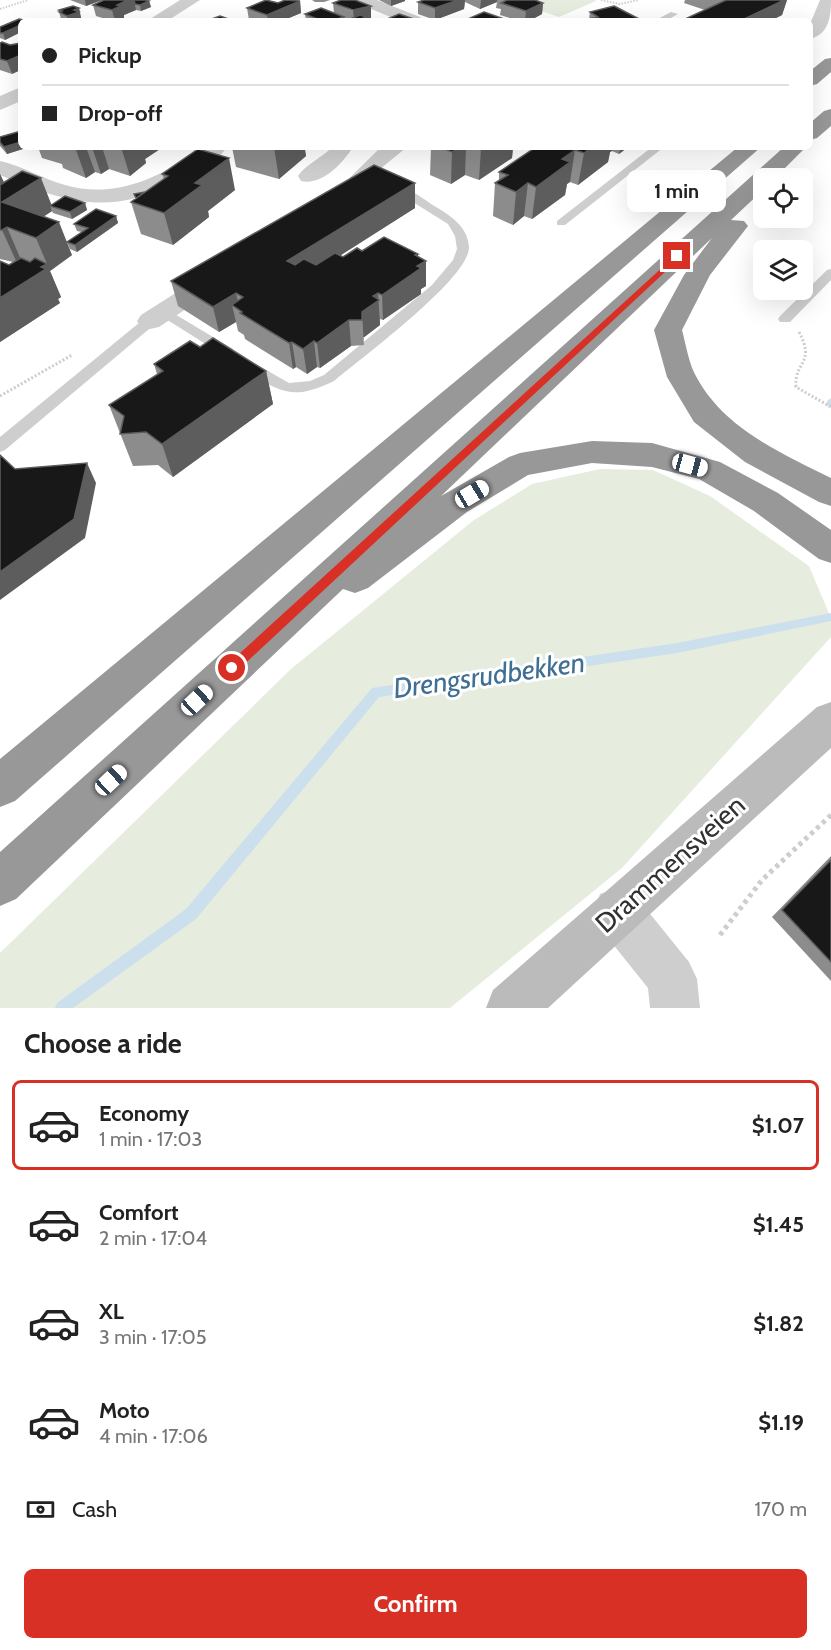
<!DOCTYPE html>
<html lang="en">
<head>
<meta charset="utf-8">
<style>
	:root { --surface:#fff; --page:#f2f2f2; --text:#222; --muted:#767676; --line:#e0e0e0; --accent:#d93025 }
	body { margin:0; font-family:Cabin,sans-serif; background:var(--page); color:var(--text); height:100vh; display:flex; flex-direction:column; font-size:22px; white-space:nowrap }
	* { box-sizing:border-box; margin:0 }
	p { font-size:20px; color:var(--muted) }
	.icon { flex:none; width:33px; height:33px; fill:none; stroke:currentColor; stroke-width:2; stroke-linecap:round; stroke-linejoin:round }
	.map { position:relative; height:1008px; overflow:hidden }
	.side { display:flex; flex-direction:column; background:var(--surface); flex:1 }
	.side>* { flex:none }
	.guide { position:absolute; left:18px; top:18px; width:795px; height:132px; border-radius:9px; box-shadow:0 6px 24px #0002; display:grid; align-content:center; height:132px; padding:0 24px; background:var(--surface) }
	.buttons { position:absolute; left:753px; top:168px; display:grid; gap:12px }
	.buttons a { display:grid; place-items:center; width:60px; height:60px; border-radius:9px; background:var(--surface); box-shadow:0 6px 24px #0002; font-size:30px }
	.end { position:absolute; width:27px; height:27px; margin:-14px; border:8px solid #d93025; background:#fff; box-shadow:0 0 0 3px #fff }
	.from { border-radius:50% }
	.bubble { position:absolute; height:42px; border-radius:9px; background:var(--surface); box-shadow:0 6px 24px #0002; font-size:20px; font-weight:700; line-height:42px; text-align:center }
	.car { position:absolute; width:18px; height:36px; margin:-18px -9px; border-radius:8px; box-shadow:0 0 4px 2px #0007; background:linear-gradient(#fff 24%,#345 0 40%,#fff 0 76%,#345 0 86%,#fff 0) }
	.guide b { display:flex; align-items:center; gap:21px; height:57px; font-size:22px }
	.guide b+b { border-top:2px solid var(--line) }
	.guide i { width:15px; height:15px; background:var(--text) }
	ul { padding:0; list-style:none }
	li { display:flex; align-items:center; gap:18px; height:90px; margin:0 12px 9px; padding:0 12px; border:3px solid transparent; border-radius:9px }
	li div { flex:1 }
	li b { display:block; font-size:22px }
	li em { font-style:normal; font-weight:700 }
	li.on { border-color:var(--accent) }
	li>.icon { width:54px; height:54px; stroke-width:1.5 }
	h2 { padding:0 24px; font-size:27px; line-height:72px }
	.pay { display:flex; align-items:center; gap:15px; height:66px; padding:0 24px; font-size:22px }
	.pay p { margin-inline-start:auto }
	.cta { display:flex; gap:12px; margin-top:auto; padding:12px 24px }
	.cta a { flex:1; height:69px; border-radius:9px; background:var(--accent); color:#fff; font-size:24px; font-weight:700; line-height:69px; text-align:center }
	.map>svg:first-child { display:block }
</style>
</head>
<body>
<div class="map">
<svg width="831" height="1008" viewBox="0 0 831 1008">
	<rect width="100%" height="100%" fill="#fff"/>
	<!-- green -->
	<path fill="#e6eddf" d="M533 0H595L596 1 559 17 523 5Z
		M600 469 653 470 710 496 809 566 831 618V637L622 868 450 1008H0V953L291 669 474 520 532 484Z"/>
	<g fill="none" stroke-linecap="round" stroke-linejoin="round">
		<!-- stream -->
		<path fill="#ccdfed" fill-rule="evenodd" d="M831 398V407L827 406V401Z
			M831 613V621L677 653 379 697 196 919 73 1008H55L57 1003 186 909 372 688 677 643Z"/>
		<!-- path-far2 -->
		<path stroke="#cecece" stroke-width="2" stroke-dasharray="1.5 1.5" stroke-linecap="butt" d="M601 0 620 4 638 0
			M0 9 28 0"/>
		<!-- path-far1 -->
		<path stroke="#cecece" stroke-width="3" stroke-dasharray="2 2" stroke-linecap="butt" d="M799 332C816 364 794 361 796 387L831 407
			M0 396 72 355"/>
		<!-- path -->
		<path stroke="#cecece" stroke-width="5" stroke-dasharray="4 4" stroke-linecap="butt" d="M720 935 762 880 831 815"/>
		<!-- service -->
		<path fill="#cecece" fill-rule="evenodd" d="M671 12 678 14 665 21H654Z
			M652 147H664L565 225H557V221Z
			M396 184C410 188 423 199 436 207 451 216 468 227 469 247 470 278 360 359 334 381 293 401 280 393 244 369L242 366 244 363H254L289 383 310 381 324 375 432 285 453 260 457 249 455 236 448 224 392 189V185Z
			M831 269V280L790 322H780L778 319 780 316 827 270Z
			M163 307 233 349 235 352 233 355H223L158 314 156 311 158 308Z
			M150 317 157 321 155 324 5 450 0 452V437L145 318Z"/>
		<!-- minor -->
		<path fill="#cecece" fill-rule="evenodd" d="M180 0H200L167 21H147Z
			M355 0H377L420 17 422 21H400L357 3Z
			M820 0H831C831 17 829 34 810 39V24Z
			M21 87V101L0 110V96Z
			M204 147H227C218 161 197 171 182 179 113 217 68 204 0 175V161C23 166 43 179 65 185 115 200 164 176 204 147Z
			M332 147H353C343 163 322 186 301 181L298 176C306 164 322 158 332 147Z
			M407 147 380 169 346 207 338 209 330 207 327 202 330 197 380 148Z
			M216 270 225 273 229 278 225 283 159 327 150 329 141 327 137 321 141 315 207 273Z
			M617 888 634 894 689 962 697 979 700 1008H650L648 988 600 928 594 911 600 894Z"/>
		<!-- secondary -->
		<path fill="#bbb" fill-rule="evenodd" d="M831 702V748L548 1008H486L493 990 817 707Z"/>
		<!-- motorway -->
		<path fill="#989898" fill-rule="evenodd" d="M831 58V72L817 84 810 86V71L825 59Z
			M831 109V126L817 138 810 140V123L824 111Z
			M738 147H761L15 801 0 807V759Z
			M784 147H806L775 178H764V189L731 220 744 221 748 226 710 275 682 330C686 345 689 365 697 378 725 429 781 453 831 478V506L819 502 745 462 694 422 667 377 654 330 684 275 712 238 441 496 509 457 520 453 592 441 652 443 720 462 778 493 831 530V563L819 559 754 511 699 479 652 467 592 463 528 475 467 512 368 588 355 593 343 589 16 899 0 906V852Z"/>
	</g>
	<!-- wall -->
	<path fill="#8c8c8c" d="M70 0H102L86 6Z
		M312 0H330L324 2H315Z
		M379 0H405V1L391 6Z
		M424 0H535L543 3 542 14 529 21H520L500 15 501 9 496 8 497 2 480 9 465 2 464 9 435 20 418 14V2Z
		M685 0H787L782 15 770 21H685V19L705 10 684 3Z
		M149 1 151 7 141 11 136 10 124 15V18L117 21H112L96 16 93 5Z
		M300 1 301 13 284 20V21H253L249 20 247 8Z
		M333 3 371 18 366 19V21H350L344 18V21H306L305 14 334 13Z
		M79 8 81 18 72 21H66L61 19 59 12H60L59 10Z
		M590 12 643 21 589 19Z
		M21 21V32L5 40 0 38V27Z
		M2 42 12 74 0 70V43Z
		M0 137 21 147H29L7 154 0 146Z
		M38 147H163L145 159 146 163 130 176 109 169 101 174 95 172 86 178 63 168 62 164 42 158Z
		M232 147H310L305 150 306 156 279 179 236 167Z
		M431 147H513L512 158 479 180 465 175 451 184 430 175Z
		M536 147H628L619 154 612 151 610 152 608 162 578 185 570 182 567 184 565 195 532 219 524 216 513 225 493 216 495 183 499 181V172Z
		M0 174 4 182 52 205 85 203 87 210 72 219 53 213 52 211 43 217 72 255 50 271 61 297 58 299 60 303 0 342V261L9 265 13 262 0 259Z
		M162 174 235 190 208 211 209 217 173 245 141 234 131 202 164 179Z
		M415 183V208L340 255 343 257 362 251 418 257 426 286 421 289V294L383 320 380 319V325L363 338 364 345 351 346 320 368 317 367 307 374 296 367 293 369 245 339 244 335 238 331 236 322 219 332 178 306 171 281Z
		M116 216 118 223 77 252 70 249 67 242 82 232 77 231 74 224Z
		M200 347 266 371 273 404 173 477 158 465 133 466 109 405 157 374 154 364Z
		M831 856V981L772 917Z"/>
	<!-- shaded-wall -->
	<path fill="#5d5d5d" d="M85 0H102L86 6Z
		M128 0H134L136 10 124 15V18L115 21 112 10 117 5Z
		M391 0H405V1L391 6Z
		M458 0H465L464 9 435 20V8Z
		M481 0H497V2L480 9Z
		M784 0H787L782 15 770 21H740Z
		M149 1 151 7 141 11 140 5Z
		M300 1 301 13 284 20V21H268L267 15Z
		M543 3 542 14 529 21H525L526 11Z
		M371 6V18L366 19V21L354 20 353 10Z
		M79 8 81 18 72 21H68L67 16 74 10Z
		M344 17V21H330Z
		M21 25V32L5 40 3 33Z
		M21 55V70L12 74 7 61Z
		M21 142V147H29L7 154 4 147Z
		M75 147H86L95 172 86 178Z
		M92 147H102L109 169 101 174Z
		M121 147H163L145 159 146 163 130 176Z
		M274 147H310L305 150 306 156 279 179Z
		M460 147H466L465 175 451 184 452 152Z
		M483 147H513L512 158 479 180 481 148Z
		M592 147H613L612 151 610 152 608 162 578 185 584 153Z
		M621 147H628L619 154Z
		M575 150 570 182 567 184 565 195 532 219 536 187 562 159Z
		M229 158 235 190 208 211 209 217 173 245 164 213 195 183Z
		M0 174 7 189 0 193Z
		M41 178 52 206H50L52 211 20 232 2 202Z
		M415 183V208L291 287 287 261Z
		M528 183 524 216 513 225 516 192Z
		M85 203 87 210 72 219 70 212Z
		M116 216 118 223 77 252 75 245Z
		M59 222 72 255 50 271 36 238Z
		M7 227 21 260 17 263 2 230Z
		M418 254V266L426 261V286L421 289V294L383 320 382 295 415 255Z
		M47 264 61 297 58 299 60 303 0 342V298Z
		M236 293 240 310 232 305 236 322 219 332 213 307Z
		M378 293 380 325 363 338 364 345 362 312 373 296Z
		M349 320 351 346 320 368 317 343Z
		M314 341 317 367 307 374 303 349Z
		M292 342 296 367 293 369 289 343Z
		M266 371 273 404 173 477 162 444Z
		M87 463 96 483 85 538 0 600V572Z"/>
	<!-- building -->
	<path fill="#181818" stroke="#5d5d5d" stroke-width="1.5" d="M104 0H128L117 5 121 6 112 10 93 5Z
		M134 0H145L149 1 140 5 135 4Z
		M266 0 278 3 285 0 300 1 267 15 247 8Z
		M341 0H355L371 6 353 10 333 3Z
		M424 0H458L435 8 418 2Z
		M507 0H535L543 3 526 11 501 3Z
		M726 0H784L740 21H692L685 19Z
		M73 6 79 8 74 10 79 12 67 16 59 12 62 11 59 10Z
		M614 6 643 21H580L598 17 590 12Z
		M321 8 344 17 330 21H322L305 14Z
		M484 12 510 21H481L470 18Z
		M399 14 420 21H388L385 20Z
		M360 15 366 17 356 21 350 19Z
		M220 16 234 21H206Z
		M280 17 283 19 278 21H270Z
		M19 19 28 21H21V25L3 33H0V27Z
		M2 42 10 45 21 43V55L7 61 0 59V43Z
		M21 131V142L4 147 0 142V137Z
		M441 147H460L452 152Z
		M536 147H592L584 153 575 150 562 159 570 162 536 187 528 183 516 192 495 183 508 175 499 172Z
		M198 149 229 158 195 183 202 185 164 213 131 202 168 176 162 174Z
		M374 165 415 183 287 261 295 265 304 259 316 265 335 253 343 257 357 248 362 251 384 237 418 254 415 255 426 261 417 266 421 268 382 295 378 293 373 296 379 300 362 312V320H349L317 343 314 341 303 349 292 342 289 343 240 313 242 312 232 305 243 297 236 293 213 307 171 281Z
		M22 171 41 178 2 202 59 222 36 238 7 227 2 230H0V185Z
		M145 192 136 198 134 194Z
		M65 196 85 203 70 212 50 206Z
		M96 209 116 216 75 245 67 242 88 228 74 224Z
		M21 258 30 262 35 258 47 264 41 267 46 269 0 298V261L9 265Z
		M213 338 266 371 162 444 146 432 120 434 124 416 109 405 163 371 154 364 190 341 200 347Z
		M0 455 15 469 87 463 74 519 0 572Z
		M831 860V962L782 910Z"/>
	<!-- route -->
	<path fill="#d93025" d="M677 254 680 258 236 672H228V664Z"/>
	<g text-anchor="middle" dominant-baseline="central" stroke-width="6" stroke-linejoin="round" paint-order="stroke">
		<!-- near-street labels -->
		<g font-size="27" fill="#313131" stroke="#fff">
			<text transform="translate(670 864) rotate(-42)">Drammensveien</text>
		</g>
		<!-- near-water labels -->
		<g font-size="28" font-style="italic" fill="#3f6f93" stroke="#fff">
			<text transform="translate(489 675) rotate(-8)">Drengsrudbekken</text>
		</g>
	</g>
</svg>
<div class="buttons">
<a><svg class="icon" aria-label="locate" viewBox="0 0 24 24"><circle cx="12" cy="12" r="6"/><path d="M12 2v4M12 18v4M2 12h4M18 12h4"/></svg></a>
<a><svg class="icon" aria-label="layers" viewBox="0 0 24 24"><path d="M12 4l9 5-9 5-9-5zM3 14l9 5 9-5"/></svg></a>
</div>
<i class="end from" style="left:232px;top:668px"></i>
<i class="end" style="left:677px;top:256px"></i>
<div class="bubble" style="left:627px;top:170px;width:99px">1 min</div>
<i class="car" style="left:690px;top:465px;rotate:105deg"></i>
<i class="car" style="left:472px;top:494px;rotate:59deg"></i>
<i class="car" style="left:197px;top:700px;rotate:47deg"></i>
<i class="car" style="left:111px;top:780px;rotate:47deg"></i>
<div class="guide">
<b><i class="from"></i>Pickup</b>
<b><i></i>Drop-off</b>
</div>
</div>
<section class="side">
<h2>Choose a ride</h2>
<ul>
<li class="on"><svg class="icon" aria-label="car" viewBox="0 0 24 24"><path d="M5 17H2v-5l4-1 3-4h7l3 4 3 1v5h-3M9 17h6M6 11h13"/><circle cx="7" cy="17" r="2"/><circle cx="17" cy="17" r="2"/></svg><div><b>Economy</b><p>1 min · 17:03</p></div><em>$1.07</em></li>
<li><svg class="icon" aria-label="car" viewBox="0 0 24 24"><path d="M5 17H2v-5l4-1 3-4h7l3 4 3 1v5h-3M9 17h6M6 11h13"/><circle cx="7" cy="17" r="2"/><circle cx="17" cy="17" r="2"/></svg><div><b>Comfort</b><p>2 min · 17:04</p></div><em>$1.45</em></li>
<li><svg class="icon" aria-label="car" viewBox="0 0 24 24"><path d="M5 17H2v-5l4-1 3-4h7l3 4 3 1v5h-3M9 17h6M6 11h13"/><circle cx="7" cy="17" r="2"/><circle cx="17" cy="17" r="2"/></svg><div><b>XL</b><p>3 min · 17:05</p></div><em>$1.82</em></li>
<li><svg class="icon" aria-label="car" viewBox="0 0 24 24"><path d="M5 17H2v-5l4-1 3-4h7l3 4 3 1v5h-3M9 17h6M6 11h13"/><circle cx="7" cy="17" r="2"/><circle cx="17" cy="17" r="2"/></svg><div><b>Moto</b><p>4 min · 17:06</p></div><em>$1.19</em></li>
</ul>
<div class="pay"><svg class="icon" aria-label="cash" viewBox="0 0 24 24"><path d="M3 7h18v10H3z"/><circle cx="12" cy="12" r="2"/></svg>Cash<p>170 m</p></div>
<div class="cta"><a>Confirm</a></div>
</section>
</body>
</html>
